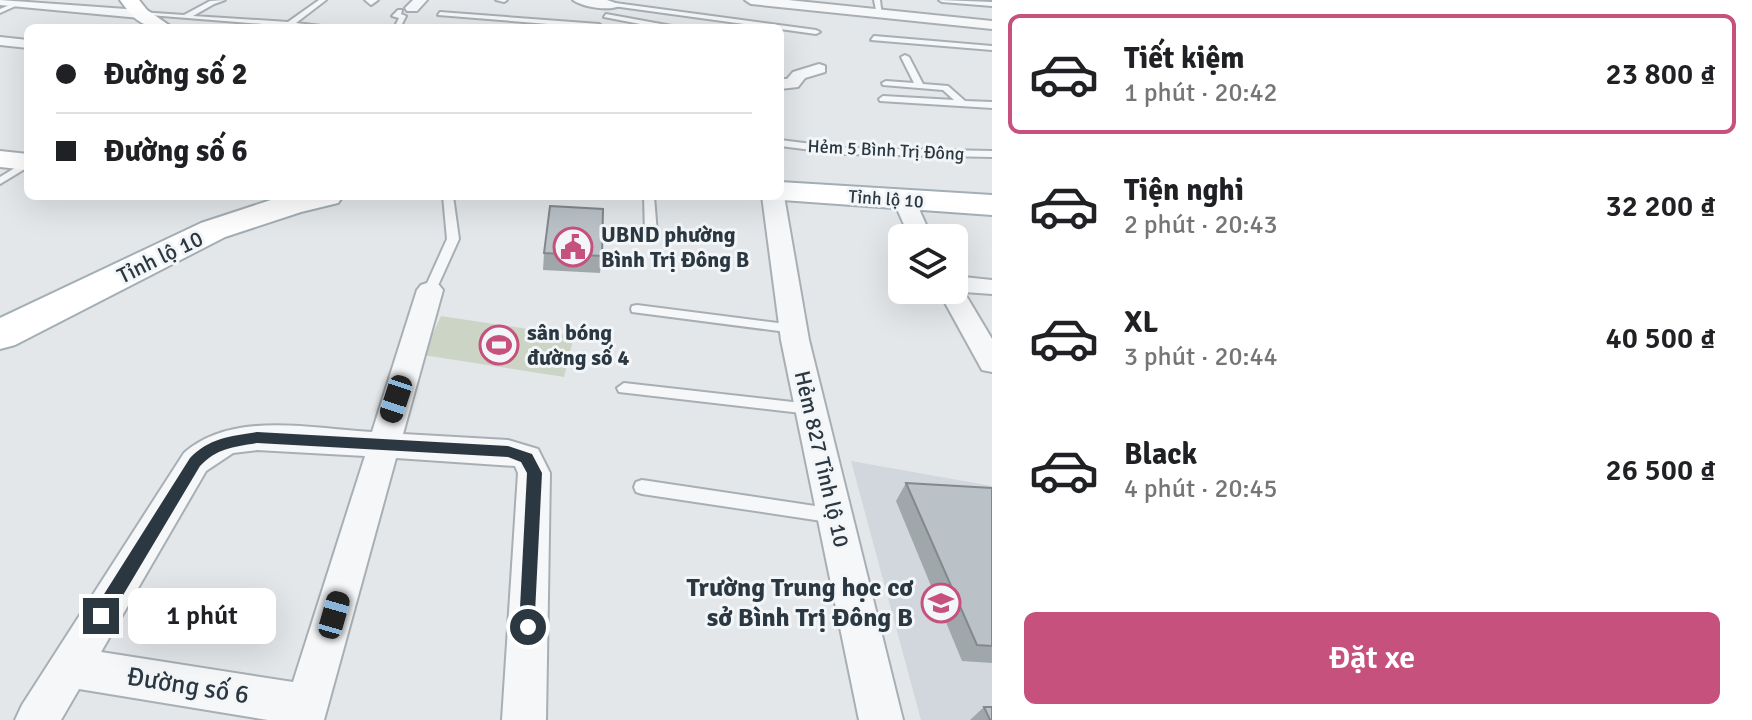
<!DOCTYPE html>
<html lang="vi">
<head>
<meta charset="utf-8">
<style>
	:root { --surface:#fff; --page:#f6f6f6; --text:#202124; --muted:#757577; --line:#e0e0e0; --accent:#c6517d }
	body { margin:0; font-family:Signika,sans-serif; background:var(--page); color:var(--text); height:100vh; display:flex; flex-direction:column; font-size:30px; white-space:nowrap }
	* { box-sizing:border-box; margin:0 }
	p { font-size:26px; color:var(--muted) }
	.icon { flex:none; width:44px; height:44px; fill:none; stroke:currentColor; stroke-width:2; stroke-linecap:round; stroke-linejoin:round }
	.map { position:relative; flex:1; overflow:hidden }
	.panel { display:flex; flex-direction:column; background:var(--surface); width:760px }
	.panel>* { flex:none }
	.top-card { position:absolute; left:24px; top:24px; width:760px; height:176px; border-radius:12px; box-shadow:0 8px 32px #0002; display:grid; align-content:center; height:176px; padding:0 32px; background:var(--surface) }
	.fabs { position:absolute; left:888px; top:224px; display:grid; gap:16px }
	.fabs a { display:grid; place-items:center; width:80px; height:80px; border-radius:12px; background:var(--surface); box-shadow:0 8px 32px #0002; font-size:40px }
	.end { position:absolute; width:36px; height:36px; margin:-18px; border:10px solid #2c3841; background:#fff; box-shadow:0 0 0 4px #fff }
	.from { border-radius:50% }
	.bubble { position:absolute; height:56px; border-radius:12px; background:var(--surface); box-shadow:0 8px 32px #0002; font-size:26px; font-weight:600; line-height:56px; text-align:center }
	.car { position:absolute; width:24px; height:48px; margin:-24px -12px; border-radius:10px; box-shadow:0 0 6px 2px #0007; background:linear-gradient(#222 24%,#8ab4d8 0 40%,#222 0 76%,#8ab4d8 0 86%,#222 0) }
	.top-card b { display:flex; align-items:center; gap:28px; height:76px; font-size:30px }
	.top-card b+b { border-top:2px solid var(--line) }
	.top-card i { width:20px; height:20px; background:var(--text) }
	ul { padding:14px 0 0; list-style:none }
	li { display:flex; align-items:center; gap:24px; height:120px; margin:0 16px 12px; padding:0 16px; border:4px solid transparent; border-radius:12px }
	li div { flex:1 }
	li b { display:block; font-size:30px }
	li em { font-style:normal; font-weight:600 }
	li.active { border-color:var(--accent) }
	li>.icon { width:72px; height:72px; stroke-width:1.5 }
	.action { display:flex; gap:16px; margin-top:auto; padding:16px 32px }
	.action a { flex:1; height:92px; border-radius:12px; background:var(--accent); color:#fff; font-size:32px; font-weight:600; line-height:92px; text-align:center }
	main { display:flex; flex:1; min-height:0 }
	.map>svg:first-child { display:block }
</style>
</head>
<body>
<main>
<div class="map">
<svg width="992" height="720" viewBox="0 0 992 720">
	<rect width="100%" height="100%" fill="#e3e7ea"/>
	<!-- built -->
	<path fill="#d1d7dc" d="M851 461 992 486V720H921Z"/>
	<!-- green -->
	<path fill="#ccd4c5" d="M441 316 574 336 564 377 423 355Z"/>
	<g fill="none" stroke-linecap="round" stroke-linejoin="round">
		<!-- lane casing -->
		<g stroke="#a8afb4" stroke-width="4">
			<path id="lane" d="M225 0 214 4 193 16 288 22 319 0H326L296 23 330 27 312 28 137 14 140 12 184 15 210 1Z
				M496 0H507L504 2Z
				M874 0H880L882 16 877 15Z
				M939 0 992 2V6L942 2Z
				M17 2 22 3 0 13V9Z
				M615 3 816 30 820 32 816 34 613 6Z
				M398 10H402L401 14 406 16 400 28H394L399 18 392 16Z
				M440 12 599 24 602 26 598 28 438 15Z
				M606 14 672 26 675 28H661L604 17Z
				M874 36 992 46V50L871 40Z
				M905 55 909 57 923 84 948 86 965 101 992 102V108L880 101 879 99 883 96 954 100 943 90 883 85 882 83 886 81 914 83 901 57Z
				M780 140 844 148 992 151V157L844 154 780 146Z
				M28 160V167L0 184V177Z
				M443 196H453L459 239 436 290 430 294 424 290 447 239Z
				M644 196H654L657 234 651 237 645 234Z
				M637 305 794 325 801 329 794 333 632 312 631 309 632 306Z
				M624 383 810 404 815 405 818 409 815 413 810 414 619 392 617 388Z
				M642 480 835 509 841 511 844 516 841 521 835 523 642 494 636 492 634 487 636 482Z"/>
		</g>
		<!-- street casing -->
		<g stroke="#a8afb4" stroke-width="4">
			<path id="street" d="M0 0 140 10 147 14 140 18 0 5Z
				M365 0H378L371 5Z
				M413 0H427L417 11H407L405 8Z
				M573 0H607L621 5C611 12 583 7 573 0Z
				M745 0H788L992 21V29L751 4Z
				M0 37 28 40V48L0 45Z
				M819 64 825 66V72L805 78 798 87 780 89V79H787L793 72Z
				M780 191 784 196 809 340 903 720H859L781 340 762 196H780Z
				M904 194 915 200 932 238H910L893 200Z
				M954 276 992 280V294L964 292 992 339V372L982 370 938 290H954Z
				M430 282 439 285 443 290 403 434 508 440 538 449 550 473 546 720H502L518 473 515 466 396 458 324 720H268L79 689 61 720H15L22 705 184 453C233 410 312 429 372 432L417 290 421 285ZM257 450 365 456 293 682 101 652 206 471 233 453Z"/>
		</g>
		<!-- secondary casing -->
		<g stroke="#a8afb4" stroke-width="4">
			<path id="secondary" d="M120 0H139L147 10 173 28C144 28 137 24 120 0Z
				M0 151 28 154V170L0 167Z"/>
		</g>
		<!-- primary casing -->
		<g stroke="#a3aeb5" stroke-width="4">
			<path id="primary" d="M780 182 992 195V215L768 199 766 196H780Z
				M283 196H343L338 203 301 212 225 237 15 345 0 349V318L201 223Z"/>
		</g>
		<!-- lane -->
		<use href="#lane" fill="#f6f7f9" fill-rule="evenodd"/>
		<!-- street -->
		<use href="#street" fill="#f6f7f9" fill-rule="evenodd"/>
		<!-- secondary -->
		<use href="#secondary" fill="#fff" fill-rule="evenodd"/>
		<!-- primary -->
		<use href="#primary" fill="#fff" fill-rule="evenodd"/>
	</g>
	<!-- wall -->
	<path fill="#a0a7ab" d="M544 253 602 256 600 273 543 270Z
		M906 483 992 488V663L962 661 896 501Z
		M984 707 992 720H970Z"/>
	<!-- building -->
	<path fill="#bac2c7" stroke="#82888b" stroke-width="2" d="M550 206 603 209 602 256 544 253Z
		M906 483 992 488V646L977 645Z
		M984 707H992V720H990Z"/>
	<!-- route -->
	<path fill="#2c3841" d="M257 432 508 446 532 454 542 473 534 633 528 636 522 633 519 627 527 473 521 462 508 457 257 443C233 447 217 448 200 466L107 622 101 624 94 622 92 616 94 610 190 458C209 438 230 436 257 432Z"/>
	<!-- icons -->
	<defs>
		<g id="civic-ring" transform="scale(2)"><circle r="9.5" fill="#f3f6f8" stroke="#c6517d" stroke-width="1.5"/><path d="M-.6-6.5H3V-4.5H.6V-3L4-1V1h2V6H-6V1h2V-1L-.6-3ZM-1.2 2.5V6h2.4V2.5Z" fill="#c6517d"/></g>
		<g id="stadium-ring" transform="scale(2)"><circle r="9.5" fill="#f3f6f8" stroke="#c6517d" stroke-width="1.5"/><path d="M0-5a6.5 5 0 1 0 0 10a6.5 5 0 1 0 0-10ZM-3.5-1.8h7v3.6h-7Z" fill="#c6517d"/></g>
		<g id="school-ring" transform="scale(2)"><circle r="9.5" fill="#f3f6f8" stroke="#c6517d" stroke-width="1.5"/><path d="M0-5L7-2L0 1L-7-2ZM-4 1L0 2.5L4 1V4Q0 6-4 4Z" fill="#c6517d"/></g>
	</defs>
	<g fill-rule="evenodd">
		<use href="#civic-ring" x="573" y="247"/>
		<use href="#stadium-ring" x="499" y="345"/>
		<use href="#school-ring" x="941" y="603"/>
	</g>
	<g text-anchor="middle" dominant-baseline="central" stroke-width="6" stroke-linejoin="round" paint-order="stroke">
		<!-- far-street labels -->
		<g font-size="18" fill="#2c3841" stroke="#f3f6f8">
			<text transform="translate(886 150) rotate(3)">Hẻm 5 Bình Trị Đông</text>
			<text transform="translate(886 199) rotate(4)">Tỉnh lộ 10</text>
		</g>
		<!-- poi labels -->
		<g font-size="22" font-weight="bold" fill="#2c3841" stroke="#f3f6f8" text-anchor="start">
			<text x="601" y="234">UBND phường<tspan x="601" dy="25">Bình Trị Đông B</tspan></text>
			<text x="527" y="332">sân bóng<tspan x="527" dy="25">đường số 4</tspan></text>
		</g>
		<!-- street labels -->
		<g font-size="22" fill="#2c3841" stroke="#f3f6f8">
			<text transform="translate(160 257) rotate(-26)">Tỉnh lộ 10</text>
			<text transform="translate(822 459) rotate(77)">Hẻm 827 Tỉnh lộ 10</text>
		</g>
		<!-- near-poi labels -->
		<g font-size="26" font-weight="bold" fill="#2c3841" stroke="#f3f6f8" text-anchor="end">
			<text x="913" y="588">Trường Trung học cơ<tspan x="913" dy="30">sở Bình Trị Đông B</tspan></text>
		</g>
		<!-- near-street labels -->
		<g font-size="26" fill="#2c3841" stroke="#f3f6f8">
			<text transform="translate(188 686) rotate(9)">Đường số 6</text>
		</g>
	</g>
</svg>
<div class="fabs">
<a><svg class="icon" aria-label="layers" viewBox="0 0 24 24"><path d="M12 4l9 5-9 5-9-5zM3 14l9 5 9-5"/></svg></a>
</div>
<i class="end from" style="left:528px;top:627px"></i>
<i class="end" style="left:101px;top:616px"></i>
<div class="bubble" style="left:128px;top:588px;width:148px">1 phút</div>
<i class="car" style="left:396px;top:399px;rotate:198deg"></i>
<i class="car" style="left:334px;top:615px;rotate:16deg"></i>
<div class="top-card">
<b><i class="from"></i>Đường số 2</b>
<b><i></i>Đường số 6</b>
</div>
</div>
<section class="panel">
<ul>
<li class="active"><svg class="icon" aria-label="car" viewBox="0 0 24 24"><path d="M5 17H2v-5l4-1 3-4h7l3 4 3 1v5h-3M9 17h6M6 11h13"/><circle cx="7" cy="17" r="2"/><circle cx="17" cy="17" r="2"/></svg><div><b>Tiết kiệm</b><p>1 phút · 20:42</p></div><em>23 800 ₫</em></li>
<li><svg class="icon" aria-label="car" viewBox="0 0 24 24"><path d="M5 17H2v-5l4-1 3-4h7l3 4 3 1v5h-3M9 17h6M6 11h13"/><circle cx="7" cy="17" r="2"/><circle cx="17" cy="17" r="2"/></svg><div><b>Tiện nghi</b><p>2 phút · 20:43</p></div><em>32 200 ₫</em></li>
<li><svg class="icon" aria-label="car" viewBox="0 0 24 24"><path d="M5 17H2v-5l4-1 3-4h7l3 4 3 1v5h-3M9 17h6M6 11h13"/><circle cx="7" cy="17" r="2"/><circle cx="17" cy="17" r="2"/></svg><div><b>XL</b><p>3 phút · 20:44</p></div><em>40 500 ₫</em></li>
<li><svg class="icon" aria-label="car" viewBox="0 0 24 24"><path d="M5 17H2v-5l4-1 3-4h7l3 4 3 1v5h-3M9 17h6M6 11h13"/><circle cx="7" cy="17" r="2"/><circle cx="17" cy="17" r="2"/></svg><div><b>Black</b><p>4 phút · 20:45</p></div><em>26 500 ₫</em></li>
</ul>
<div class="action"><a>Đặt xe</a></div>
</section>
</main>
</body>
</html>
